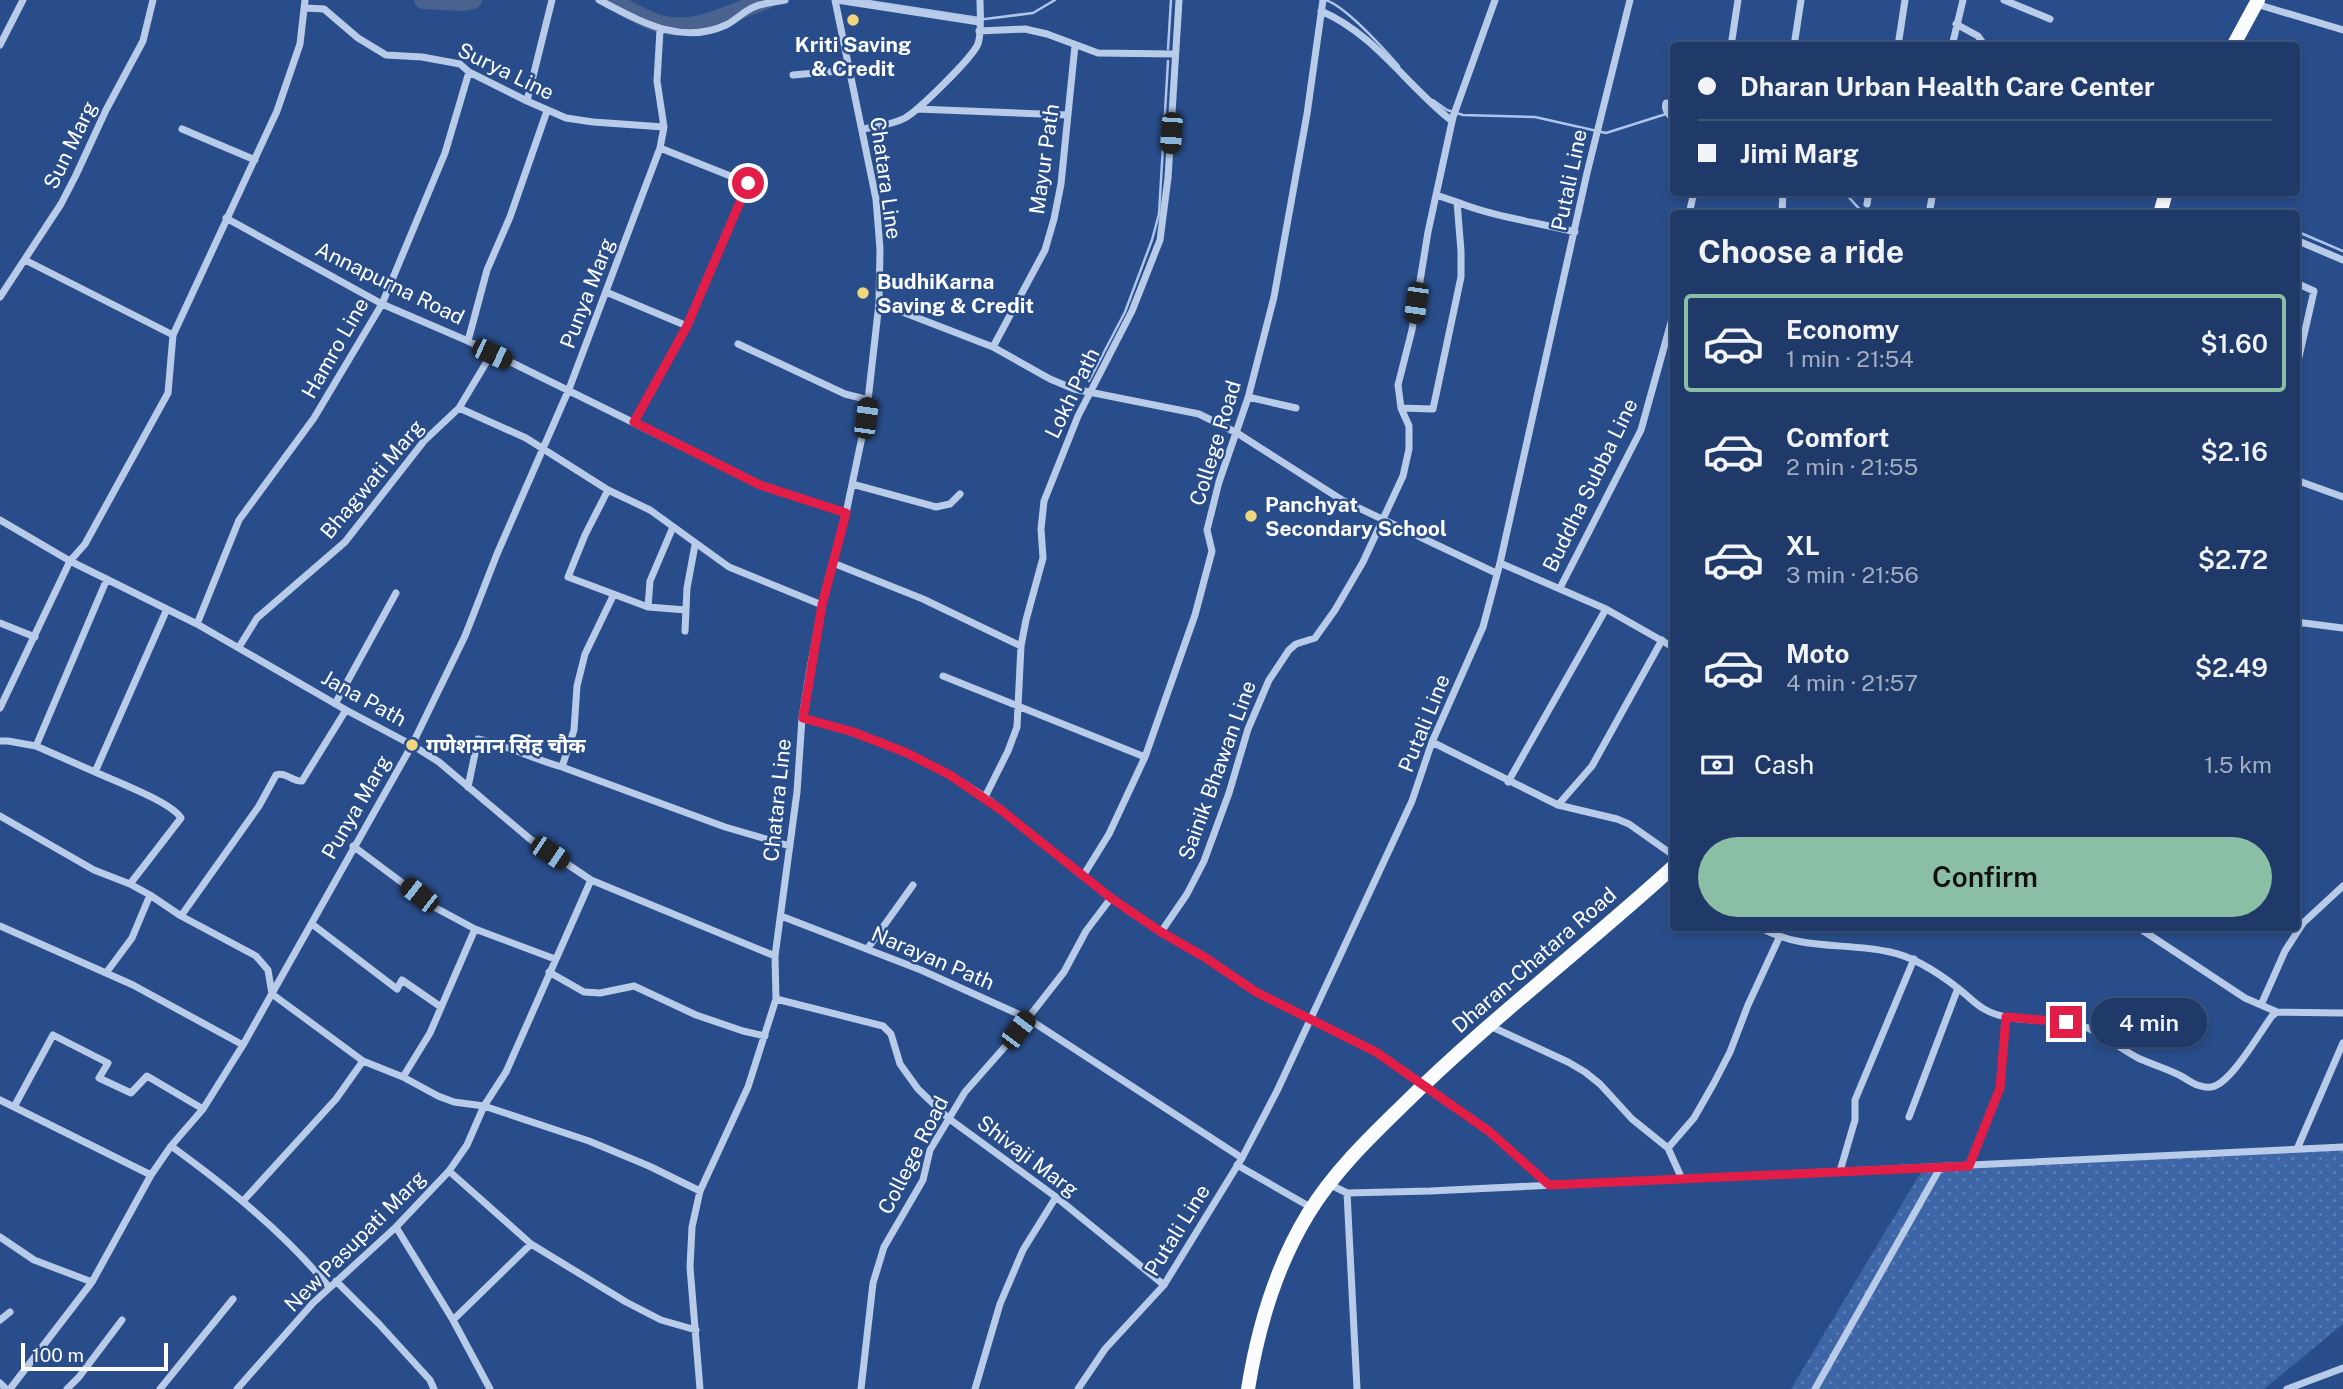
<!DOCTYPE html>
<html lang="en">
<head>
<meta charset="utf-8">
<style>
	:root { --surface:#1f3a68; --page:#2c4571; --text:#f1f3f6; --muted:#a1adc0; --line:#3c547c; --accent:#8abfa5 }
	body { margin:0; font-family:"Public Sans","Noto Sans Devanagari",sans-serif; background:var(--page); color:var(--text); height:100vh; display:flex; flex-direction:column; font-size:26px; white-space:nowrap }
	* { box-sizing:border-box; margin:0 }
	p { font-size:23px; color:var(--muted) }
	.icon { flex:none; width:38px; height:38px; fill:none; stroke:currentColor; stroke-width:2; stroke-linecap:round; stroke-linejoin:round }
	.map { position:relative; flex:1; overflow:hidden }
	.drawer { position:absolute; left:1670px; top:210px; width:630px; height:721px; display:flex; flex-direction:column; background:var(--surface); border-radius:7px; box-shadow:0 4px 10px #0003,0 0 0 2px var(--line) }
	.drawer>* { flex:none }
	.guide { position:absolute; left:1670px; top:42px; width:630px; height:154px; border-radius:7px; box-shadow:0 4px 10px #0003,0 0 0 2px var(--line); display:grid; align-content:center; height:154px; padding:0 28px; background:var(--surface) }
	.scale { position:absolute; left:21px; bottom:18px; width:147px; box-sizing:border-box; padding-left:7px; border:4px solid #fff; border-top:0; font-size:19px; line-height:24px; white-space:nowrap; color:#fff; -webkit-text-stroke:5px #294d8a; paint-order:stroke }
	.end { position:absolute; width:32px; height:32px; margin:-16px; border:9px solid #e11d48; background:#fff; box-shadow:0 0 0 4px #fff }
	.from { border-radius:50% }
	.bubble { position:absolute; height:49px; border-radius:24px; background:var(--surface); box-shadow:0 4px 10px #0003,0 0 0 2px var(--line); font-size:23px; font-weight:600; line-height:49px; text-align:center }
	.car { position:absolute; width:21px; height:42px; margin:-21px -10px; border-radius:9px; box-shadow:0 0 5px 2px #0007; background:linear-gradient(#222 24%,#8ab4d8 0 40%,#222 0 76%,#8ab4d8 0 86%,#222 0) }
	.guide b { display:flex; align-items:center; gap:24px; height:66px; font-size:26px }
	.guide b+b { border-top:2px solid var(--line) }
	.guide i { width:18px; height:18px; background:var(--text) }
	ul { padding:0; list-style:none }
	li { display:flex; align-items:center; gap:21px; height:98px; margin:0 14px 10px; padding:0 14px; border:4px solid transparent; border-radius:7px }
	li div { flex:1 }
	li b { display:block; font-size:26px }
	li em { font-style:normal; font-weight:600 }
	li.selected { border-color:var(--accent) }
	li>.icon { width:63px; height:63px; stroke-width:1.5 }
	h2 { padding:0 28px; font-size:32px; line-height:84px }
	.pay { display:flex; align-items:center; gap:18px; height:77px; padding:0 28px; font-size:26px }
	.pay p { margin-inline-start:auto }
	.button { display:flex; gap:14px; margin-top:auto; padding:14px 28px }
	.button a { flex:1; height:80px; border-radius:42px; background:var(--accent); color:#111; font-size:28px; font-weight:600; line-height:80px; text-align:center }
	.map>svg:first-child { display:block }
</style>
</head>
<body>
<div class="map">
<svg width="2343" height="1389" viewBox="0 0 2343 1389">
	<defs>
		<pattern id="grass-dots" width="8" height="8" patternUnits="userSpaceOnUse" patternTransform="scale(1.75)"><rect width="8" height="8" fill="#3e66a7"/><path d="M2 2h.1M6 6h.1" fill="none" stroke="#5b7db4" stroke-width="1.8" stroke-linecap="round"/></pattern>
	</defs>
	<rect width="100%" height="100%" fill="#294d8a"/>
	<!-- grass -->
	<path fill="url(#grass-dots)" d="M2343 1147V1324L2264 1389H1791L1923 1169Z"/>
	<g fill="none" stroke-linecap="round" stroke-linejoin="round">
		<!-- stream -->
		<path stroke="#acc5e9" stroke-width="2.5" d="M862 0 985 19 1033 13 1055 0
			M1325 0C1345 5 1384 49 1399 66
			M1168 49 1171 0
			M1433 100 1447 110 1463 115 1535 117 1606 133 1666 114
			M1844 192 1864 214
			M2192 214H2231
			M2296 231 2343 251
			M1089 381 1125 312 1152 240 1159 214 1168 61"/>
		<!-- river -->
		<path stroke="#49628e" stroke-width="18" d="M423 0 463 2 473 0
			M610 0C626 8 643 19 660 24 698 34 733 11 767 0"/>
		<!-- street -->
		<path stroke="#b8cbe9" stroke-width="7" d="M599 0C640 21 680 46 726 25 736 20 744 11 754 7 763 3 775 2 785 0
			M837 0 979 22
			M2004 0 2050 19
			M2256 4 2343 30
			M306 8 324 9 358 38 386 55 422 57 460 64 469 72 527 101 566 118 593 122 664 127
			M1321 11C1375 34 1407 86 1452 121
			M1956 24 1978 36 1985 46
			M979 31 1025 29 1047 34 1098 53 1174 54
			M0 45 23 0
			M1731 46 1738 0
			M1794 46 1801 0
			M1898 46 1905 0
			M1952 46 1963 0
			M793 75 850 70
			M527 101 552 0
			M1673 104 1666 103C1664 110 1668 113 1673 119
			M917 109 1068 115
			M182 129 255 160
			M863 129C877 126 892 125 905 118 919 110 972 58 978 44 982 31 980 13 980 0
			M1457 202C1494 217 1536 222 1575 232
			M1867 204 1869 192
			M1689 212 1712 214
			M1689 214 1694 192
			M1782 214 1783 192
			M1929 214 1933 192
			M226 218 382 304 468 341 760 485 846 513
			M2296 240 2343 260
			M25 260 173 335
			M2296 283 2314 291 2296 370
			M606 292 687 326
			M0 297 61 204 76 175 106 110 143 41 153 0
			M879 303 993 347 1050 379 1074 389 1199 414 1237 433 1342 500 1496 573
			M468 341 487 270 510 217 547 111
			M738 344 845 394 869 400
			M993 347 1045 250 1054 219 1061 184 1075 45
			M1248 397 1296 408
			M459 408 526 438 608 490 650 510 729 567 822 605
			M1401 408 1433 409 1461 277V251L1457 202 1436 195
			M634 422 687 326 748 183 660 148
			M2296 480 2343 497
			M852 484 936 507 950 504 960 494
			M608 490 585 535 568 577 648 607 650 581 673 527
			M0 520 70 561 197 624 346 710 412 745 439 762 530 839 591 880 775 956
			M833 563 923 599 1021 646
			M1500 563 1606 609 1673 647
			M107 579 36 746 95 772 167 609
			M1560 588 1641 430 1673 315
			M613 596 585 654 577 686 574 730 562 767 725 827 790 846
			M648 607 686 610
			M2296 622 2343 628
			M0 623 35 637
			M197 624 239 520 314 418 382 304 445 153 469 72
			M685 631 687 588 695 545
			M239 647 257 618 345 542 424 441 459 408 492 353
			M943 676 1145 757
			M335 704 396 593
			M0 708 70 561 85 544 168 393 173 335 277 111 300 44 305 0
			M802 718 853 732 907 753 950 775 985 797 1111 898 1161 932 1206 958 1256 992 1376 1052 1490 1132 1549 1185
			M0 741H8L36 746
			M1432 742 1558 805 1617 819 1629 824 1673 855
			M95 772C115 781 171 802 181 818L130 884
			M1508 782 1606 609
			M468 787 478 739C507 745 533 759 562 767
			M985 797 1008 751 1017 727 1021 646 1026 620 1043 558 1041 529 1044 501 1078 416 1132 311 1160 240 1168 178 1179 0
			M1558 805 1592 766 1662 640
			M0 816 94 870 130 884 150 895 181 916 256 956 268 970 272 994 363 1061 403 1077 438 1096 454 1102 484 1106 589 1141 649 1166 700 1191
			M353 846 436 908 475 929 555 959
			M1083 876 1109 834 1145 757 1195 615 1212 551 1207 530 1219 482 1248 398 1274 297 1307 114 1323 0
			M181 916 259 806 276 775C285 771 293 782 302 781L346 710
			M781 916 921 970 1027 1018 1242 1158
			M312 924 397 989 402 980 441 1007
			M0 926 133 985 243 1045
			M1761 928C1803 951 1845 942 1890 952 1915 957 1940 974 1959 989 1968 996 1975 1004 1984 1009 2015 1027 2055 1014 2088 1028 2105 1036 2121 1049 2138 1058 2151 1064 2165 1068 2177 1074 2188 1079 2198 1089 2211 1087 2230 1085 2260 1032 2272 1016L2277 1012 2343 1013
			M2139 928 2245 998 2277 1012
			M1161 932 1187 894 1204 861 1229 793 1248 729 1269 680 1289 650 1296 644 1315 638 1335 610 1363 562 1403 476 1409 449V426L1401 408 1398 385 1412 330 1428 232 1453 117 1495 0
			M868 948 913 885
			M549 972 584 992 600 993 634 986 696 1015 743 1031 765 1036
			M106 973 132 938 150 895
			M776 999 883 1026 891 1034 900 1064 918 1089 948 1118 1056 1197 1164 1285
			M2261 1005 2285 951 2303 923 2343 886
			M1490 1026 1568 1062 1585 1072 1600 1084 1632 1119 1668 1148 1682 1179
			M403 1077 430 1033 475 929
			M0 1100 151 1175
			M14 1107 53 1035 108 1063 99 1078 131 1093 147 1076 203 1109
			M1909 1117 1958 988
			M171 1146C229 1188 283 1232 329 1287
			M1668 1148 1694 1118 1714 1083 1730 1052 1748 1005 1779 938
			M2297 1149 2343 1043
			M1237 1165 1312 1208
			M1969 1166 2000 1088 2006 1017
			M449 1171 531 1244 626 1302 661 1320 696 1330
			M1840 1171 1855 1120V1100L1914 959
			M1329 1184 1347 1193 1430 1191 2343 1147
			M1347 1193 1357 1389
			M244 1200 336 1099 363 1061
			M396 1227 453 1320 490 1389
			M0 1237 34 1260 92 1282
			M336 1281 379 1324 430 1380 434 1389
			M0 1320 10 1312
			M453 1320 531 1244
			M0 1383 6 1389
			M10 1389 92 1282 151 1175 171 1146 203 1109 243 1045 412 745 465 636 497 554 569 389 660 148 664 127 657 81 660 30
			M67 1389 79 1377 122 1320
			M160 1389 233 1299
			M237 1389 313 1303 396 1227 449 1171 467 1145 484 1106 506 1072 591 880
			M700 1389 690 1267 692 1227 700 1191 748 1087 776 999 775 956 797 792 802 718 810 669 822 605 846 513 866 418 879 303 880 249 876 199 835 0
			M861 1389 873 1283 884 1247 923 1180 930 1150 965 1092 1010 1041 1064 972 1086 931 1111 898
			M975 1389 1000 1304 1023 1250 1056 1197
			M1078 1389 1105 1349 1164 1285 1242 1158 1277 1091 1412 801 1432 742 1483 627 1500 563 1587 173 1630 0
			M1815 1389 1940 1168
			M2287 1389 2343 1368"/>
		<!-- primary -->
		<path stroke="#fafcfe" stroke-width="14" d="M2233 46 2258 0
			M2160 214 2166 192
			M1248 1389C1258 1327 1275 1268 1308 1214 1333 1173 1368 1139 1402 1106 1488 1021 1584 948 1673 867"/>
	</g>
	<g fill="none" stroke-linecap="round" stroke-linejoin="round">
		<!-- route -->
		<path stroke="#e11d48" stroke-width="9" d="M748 183 687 326 634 422 760 485 846 513 822 605 803 718 853 732 907 753 950 775 1001 810 1111 898 1161 932 1206 958 1256 992 1376 1052 1490 1132 1549 1185 1969 1166 2000 1088 2006 1017 2066 1022"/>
	</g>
	<!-- markers -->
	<g fill="#f0d77f" stroke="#294d8a" stroke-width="2.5">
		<circle cx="853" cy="20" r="7"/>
		<circle cx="863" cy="293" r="7"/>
		<circle cx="1251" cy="516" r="7"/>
		<circle cx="412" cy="745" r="7"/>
	</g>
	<g text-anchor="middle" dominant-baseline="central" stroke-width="5" stroke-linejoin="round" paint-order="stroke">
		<!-- poi labels -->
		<g font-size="21" font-weight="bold" fill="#fff" stroke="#294d8a" text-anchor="start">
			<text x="853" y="44" text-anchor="middle">Kriti Saving<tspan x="853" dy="24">&amp; Credit</tspan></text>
			<text x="877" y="281">BudhiKarna<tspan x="877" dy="24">Saving &amp; Credit</tspan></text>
			<text x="1265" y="504">Panchyat<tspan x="1265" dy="24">Secondary School</tspan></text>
			<text x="426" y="745">गणेशमान सिंह चौक</text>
		</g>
		<!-- street labels -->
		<g font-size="21" fill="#fff" stroke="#294d8a">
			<text transform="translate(506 71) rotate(26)">Surya Line</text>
			<text transform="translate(70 145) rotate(-64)">Sun Marg</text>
			<text transform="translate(1044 159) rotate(-82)">Mayur Path</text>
			<text transform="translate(886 178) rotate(82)">Chatara Line</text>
			<text transform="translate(1569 180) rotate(-78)">Putali Line</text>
			<text transform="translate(390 283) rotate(26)">Annapurna Road</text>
			<text transform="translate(587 293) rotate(-69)">Punya Marg</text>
			<text transform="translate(335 348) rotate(-60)">Hamro Line</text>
			<text transform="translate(1072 393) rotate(-64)">Lokh Path</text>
			<text transform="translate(1215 443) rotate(-73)">College Road</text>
			<text transform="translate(372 479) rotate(-50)">Bhagwati Marg</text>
			<text transform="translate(1590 485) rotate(-64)">Buddha Subba Line</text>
			<text transform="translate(364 698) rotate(29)">Jana Path</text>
			<text transform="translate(1424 723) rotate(-68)">Putali Line</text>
			<text transform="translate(1217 770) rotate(-70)">Sainik Bhawan Line</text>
			<text transform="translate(777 800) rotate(-84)">Chatara Line</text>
			<text transform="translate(356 807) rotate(-60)">Punya Marg</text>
			<text transform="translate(933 958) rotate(23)">Narayan Path</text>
			<text transform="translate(1534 960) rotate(-41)">Dharan-Chatara Road</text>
			<text transform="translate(913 1155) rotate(-63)">College Road</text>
			<text transform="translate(1028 1156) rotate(37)">Shivaji Marg</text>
			<text transform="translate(1177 1230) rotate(-58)">Putali Line</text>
			<text transform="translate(355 1241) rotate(-45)">New Pasupati Marg</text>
		</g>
	</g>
</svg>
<div class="scale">100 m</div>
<i class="end from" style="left:748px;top:183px"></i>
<i class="end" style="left:2066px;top:1022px"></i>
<div class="bubble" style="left:2091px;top:998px;width:116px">4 min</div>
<i class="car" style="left:1171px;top:133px;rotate:184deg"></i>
<i class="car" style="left:1416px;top:303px;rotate:188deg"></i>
<i class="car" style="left:492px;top:354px;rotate:115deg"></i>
<i class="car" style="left:866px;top:418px;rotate:8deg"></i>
<i class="car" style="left:550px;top:853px;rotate:124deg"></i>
<i class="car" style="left:419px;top:895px;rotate:308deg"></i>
<i class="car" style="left:1018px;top:1030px;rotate:37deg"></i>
<div class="guide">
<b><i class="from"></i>Dharan Urban Health Care Center</b>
<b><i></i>Jimi Marg</b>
</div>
<section class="drawer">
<h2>Choose a ride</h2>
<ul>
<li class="selected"><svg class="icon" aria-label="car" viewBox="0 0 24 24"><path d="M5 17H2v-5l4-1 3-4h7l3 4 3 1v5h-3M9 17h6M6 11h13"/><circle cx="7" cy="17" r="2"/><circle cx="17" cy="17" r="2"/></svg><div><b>Economy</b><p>1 min · 21:54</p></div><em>$1.60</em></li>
<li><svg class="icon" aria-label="car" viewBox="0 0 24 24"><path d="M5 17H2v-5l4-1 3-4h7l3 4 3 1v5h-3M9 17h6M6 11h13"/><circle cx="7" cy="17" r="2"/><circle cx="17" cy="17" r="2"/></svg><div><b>Comfort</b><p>2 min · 21:55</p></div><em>$2.16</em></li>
<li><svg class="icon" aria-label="car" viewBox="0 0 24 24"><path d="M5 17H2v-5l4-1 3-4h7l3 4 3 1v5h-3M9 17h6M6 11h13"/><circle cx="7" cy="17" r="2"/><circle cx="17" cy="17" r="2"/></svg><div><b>XL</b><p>3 min · 21:56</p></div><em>$2.72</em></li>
<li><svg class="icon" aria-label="car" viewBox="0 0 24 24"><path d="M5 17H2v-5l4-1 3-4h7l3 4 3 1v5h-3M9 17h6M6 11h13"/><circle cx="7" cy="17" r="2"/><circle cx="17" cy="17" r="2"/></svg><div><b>Moto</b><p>4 min · 21:57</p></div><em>$2.49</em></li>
</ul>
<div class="pay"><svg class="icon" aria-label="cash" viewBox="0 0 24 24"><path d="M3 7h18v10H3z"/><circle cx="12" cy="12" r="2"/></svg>Cash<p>1.5 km</p></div>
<div class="button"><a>Confirm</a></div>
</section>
</div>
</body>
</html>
